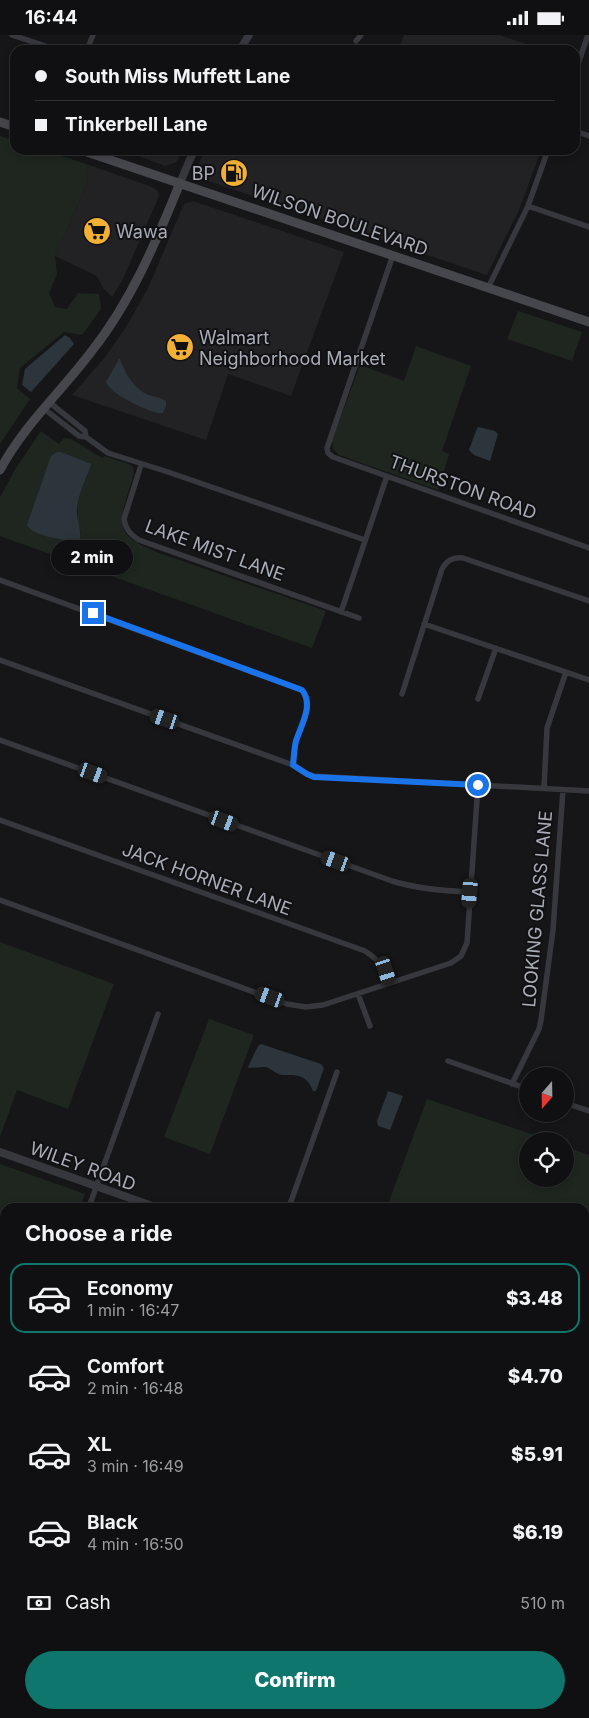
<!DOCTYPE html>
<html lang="en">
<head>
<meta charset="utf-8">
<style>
	:root { --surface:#101012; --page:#1e1e20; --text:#f1f3f6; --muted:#9c9d9f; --line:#303032; --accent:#0f766e }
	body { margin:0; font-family:Inter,sans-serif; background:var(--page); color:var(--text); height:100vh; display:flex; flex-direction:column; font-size:19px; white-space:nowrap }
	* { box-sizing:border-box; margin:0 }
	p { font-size:16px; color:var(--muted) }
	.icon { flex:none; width:28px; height:28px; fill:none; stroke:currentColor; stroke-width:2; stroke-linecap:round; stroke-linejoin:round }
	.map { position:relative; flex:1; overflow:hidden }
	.details { position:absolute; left:0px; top:1168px; width:590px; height:516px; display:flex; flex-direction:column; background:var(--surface); border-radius:15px 15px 0 0; box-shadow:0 2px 8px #0003,0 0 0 1px var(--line) }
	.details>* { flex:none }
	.guide { position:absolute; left:10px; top:10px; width:570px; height:110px; border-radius:15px; box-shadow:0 2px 8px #0003,0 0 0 1px var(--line); display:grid; align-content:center; height:110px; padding:0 25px; background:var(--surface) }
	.needle { width:32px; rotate:200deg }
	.tools { position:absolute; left:519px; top:1032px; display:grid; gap:10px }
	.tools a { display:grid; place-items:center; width:55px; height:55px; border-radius:50%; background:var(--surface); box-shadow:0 2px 8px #0003,0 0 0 1px var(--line); font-size:25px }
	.end { position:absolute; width:22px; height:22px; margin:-11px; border:6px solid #1a73e8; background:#fff; box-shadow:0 0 0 2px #fff }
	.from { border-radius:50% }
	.bubble { position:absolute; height:35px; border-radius:18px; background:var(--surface); box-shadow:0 2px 8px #0003,0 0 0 1px var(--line); font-size:16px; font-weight:800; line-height:35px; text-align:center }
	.car { position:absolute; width:15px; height:30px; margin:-15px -8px; border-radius:6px; box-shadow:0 0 4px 1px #0007; background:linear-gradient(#222 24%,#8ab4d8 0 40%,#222 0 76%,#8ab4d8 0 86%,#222 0) }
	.guide b { display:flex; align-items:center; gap:18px; height:48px; font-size:19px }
	.guide b+b { border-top:1px solid var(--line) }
	.guide i { width:12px; height:12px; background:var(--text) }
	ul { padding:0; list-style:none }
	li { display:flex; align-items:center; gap:15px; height:70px; margin:0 10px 8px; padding:0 15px; border:2px solid transparent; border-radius:15px }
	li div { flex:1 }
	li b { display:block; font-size:19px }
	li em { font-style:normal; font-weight:800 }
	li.selected { border-color:var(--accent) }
	li>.icon { width:45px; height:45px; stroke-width:1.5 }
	h2 { padding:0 25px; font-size:22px; line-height:60px }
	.pay { display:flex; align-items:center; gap:12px; height:55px; padding:0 25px; font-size:19px }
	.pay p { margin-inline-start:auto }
	.action { display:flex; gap:10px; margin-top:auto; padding:10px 25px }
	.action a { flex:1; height:58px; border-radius:30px; background:var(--accent); color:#fff; font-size:20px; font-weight:800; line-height:58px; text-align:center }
	.status { display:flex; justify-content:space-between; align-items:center; height:35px; padding:0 25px; background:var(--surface); direction:ltr }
	.status svg { height:14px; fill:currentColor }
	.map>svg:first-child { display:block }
</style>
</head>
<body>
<div class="status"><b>16:44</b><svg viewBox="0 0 49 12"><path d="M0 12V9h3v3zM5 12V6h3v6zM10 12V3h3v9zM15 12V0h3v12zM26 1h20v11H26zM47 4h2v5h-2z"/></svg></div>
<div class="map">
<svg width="589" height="1683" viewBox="0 0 589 1683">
	<rect width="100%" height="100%" fill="#161618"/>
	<!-- built -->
	<path fill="#222225" d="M404 0H499L544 15H398Z
		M123 115H182L177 127 165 131Z
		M205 115H541L519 175 487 240 208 146 201 142 197 133Z
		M86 129 152 152 158 156 159 161 123 244 112 262 103 253 97 241 55 221 88 146Z
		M193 166 344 217 291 361 228 339 206 405 72 360 106 321 126 292 148 253 184 169Z"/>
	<!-- green -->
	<path fill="#1e261f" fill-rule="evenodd" d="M0 101 15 106V115H43L86 129 88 146 55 221 57 239 49 258 55 272 67 274 78 258 99 259 101 274 82 300 64 297 20 333 17 353 30 364 0 409Z
		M518 276 582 297 572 326 507 304Z
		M416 311 471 331 442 416 449 419 438 455 339 420 333 414 332 406 360 330 404 346Z
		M41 396 59 409 64 403 71 404 99 421 103 423 104 421 129 429 133 432C135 439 133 444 130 451 117 494 116 500 159 518L326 576 312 613 0 501V462L16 433ZM89 437C78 461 74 474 81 500L30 494Z
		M0 907 114 949 68 1074 17 1055 0 1102Z
		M209 984 254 1000 210 1119 164 1102Z
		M427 1064 552 1106H528V1144H565V1111L589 1120V1171L585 1180V1172H387Z
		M0 1129 85 1159 80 1172H5V1218L0 1216Z
		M4 1585 5 1679H20L13 1683H0V1625Z"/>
	<!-- water -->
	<path fill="#2c353c" d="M65 300 70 303 74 309 31 357 22 350 25 334Z
		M119 324H120C124 337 134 353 146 359 153 362 160 362 166 366V371L163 378C152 380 109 358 106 347Z
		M479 392 495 396 498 399 490 426 474 420 469 415 477 393Z
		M57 417H61L91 429C87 444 78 458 77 475 76 485 83 496 79 506L77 507C63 504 34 502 27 490L51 421Z
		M261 1009 321 1029 324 1033 316 1056H313C307 1040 298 1040 284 1040 277 1041 272 1033 265 1032 260 1032 254 1033 249 1033L248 1032 258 1011Z
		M388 1056 403 1061 390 1095 378 1091 377 1086Z"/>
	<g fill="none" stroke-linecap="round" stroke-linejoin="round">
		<!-- minor -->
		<path stroke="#37383d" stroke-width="5.5" d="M12 0 57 15
			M356 6 361 0
			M87 15 93 0
			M575 38 588 0
			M575 96 589 101
			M528 171 589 192
			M393 220 327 413 328 418 333 422 589 513
			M488 253 528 171 548 115
			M49 367 85 396 86 402
			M43 373 79 401 86 402 108 418 168 437 365 505
			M141 430 124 484C126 495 130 499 139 505L359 583
			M0 545 302 655C315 670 301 690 296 706 294 714 294 722 293 730
			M341 577 387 441
			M424 589 589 645
			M0 625 293 730 307 739 314 741 589 756
			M402 659 442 534C447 525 453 522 463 523L589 566
			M478 664 496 613
			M0 705 392 846C418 854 443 856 470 857
			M544 753 547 693 566 637
			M0 785 365 916C379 925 385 933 390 948
			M0 865 287 969 306 972 323 970 451 928 461 921 467 908 478 750
			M358 959 370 991
			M448 1026 528 1054
			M512 1049 539 994 541 985 553 895 563 755
			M565 1068 589 1076
			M89 1172 158 979
			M289 1172 337 1037
			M0 1319 5 1321
			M0 1425 5 1411
			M0 1524 5 1526
			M585 1571 589 1573
			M585 1662 589 1663
			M108 1683 110 1679
			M351 1683 353 1679"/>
		<!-- tertiary -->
		<path stroke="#37383d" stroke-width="8" d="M240 15 249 0
			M180 148 194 115
			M0 1117 155 1172
			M585 1208 589 1197
			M585 1325 589 1327"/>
		<!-- secondary -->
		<path stroke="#45474d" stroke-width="9" d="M0 87 15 92
			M81 115 589 287
			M0 435C24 390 61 357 91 317 131 267 156 207 180 148"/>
	</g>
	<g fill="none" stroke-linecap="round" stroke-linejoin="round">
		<!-- route -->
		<path stroke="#1a73e8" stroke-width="6" d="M93 578 302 655C314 670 301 690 296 706 294 714 294 722 293 730L307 739 314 742 478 750"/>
	</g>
	<!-- icons -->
	<defs>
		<g id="fuel-disc" transform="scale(1.4375)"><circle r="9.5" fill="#f2b134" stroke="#111113"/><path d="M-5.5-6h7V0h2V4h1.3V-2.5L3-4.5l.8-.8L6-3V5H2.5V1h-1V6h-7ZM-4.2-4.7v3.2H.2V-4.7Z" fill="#111"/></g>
		<g id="supermarket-disc" transform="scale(1.4375)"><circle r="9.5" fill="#f2b134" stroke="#111113"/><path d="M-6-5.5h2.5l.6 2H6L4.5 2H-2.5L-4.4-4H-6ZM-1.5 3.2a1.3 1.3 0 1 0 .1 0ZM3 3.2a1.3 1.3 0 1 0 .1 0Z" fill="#111"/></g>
	</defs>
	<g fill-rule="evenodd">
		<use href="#fuel-disc" x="234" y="138"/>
		<use href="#supermarket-disc" x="97" y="196"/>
		<use href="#supermarket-disc" x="180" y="312"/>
	</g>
	<g text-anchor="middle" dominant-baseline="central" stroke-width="4" stroke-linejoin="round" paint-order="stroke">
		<!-- poi labels -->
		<g font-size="18" fill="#a8adb8" stroke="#111113" text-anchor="start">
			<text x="215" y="138" text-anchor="end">BP</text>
			<text x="116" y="196">Wawa</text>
			<text x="199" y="302">Walmart<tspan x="199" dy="21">Neighborhood Market</tspan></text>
		</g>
		<!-- street labels -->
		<g font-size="18" fill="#a8adb8" stroke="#111113">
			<text transform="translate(340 185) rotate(19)">WILSON BOULEVARD</text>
			<text transform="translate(463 452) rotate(20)">THURSTON ROAD</text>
			<text transform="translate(215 515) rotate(20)">LAKE MIST LANE</text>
			<text transform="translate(207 844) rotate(20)">JACK HORNER LANE</text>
			<text transform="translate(537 874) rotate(-85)">LOOKING GLASS LANE</text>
			<text transform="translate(83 1131) rotate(20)">WILEY ROAD</text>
		</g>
	</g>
</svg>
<div class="tools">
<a><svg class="needle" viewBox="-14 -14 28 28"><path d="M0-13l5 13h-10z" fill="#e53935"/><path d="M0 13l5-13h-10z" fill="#9c9d9f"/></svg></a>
<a><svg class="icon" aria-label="locate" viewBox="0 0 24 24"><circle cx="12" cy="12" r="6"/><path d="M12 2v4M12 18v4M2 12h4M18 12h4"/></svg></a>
</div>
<i class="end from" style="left:478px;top:750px"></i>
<i class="end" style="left:93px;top:578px"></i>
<div class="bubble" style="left:51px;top:505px;width:82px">2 min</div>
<i class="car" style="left:165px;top:684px;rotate:289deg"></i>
<i class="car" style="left:93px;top:738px;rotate:110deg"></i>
<i class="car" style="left:224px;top:786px;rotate:110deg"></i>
<i class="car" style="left:336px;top:826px;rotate:290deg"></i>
<i class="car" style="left:470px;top:858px;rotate:185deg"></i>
<i class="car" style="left:386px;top:936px;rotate:162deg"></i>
<i class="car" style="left:270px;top:962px;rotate:290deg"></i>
<div class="guide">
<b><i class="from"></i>South Miss Muffett Lane</b>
<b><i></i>Tinkerbell Lane</b>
</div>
<section class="details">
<h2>Choose a ride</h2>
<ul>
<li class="selected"><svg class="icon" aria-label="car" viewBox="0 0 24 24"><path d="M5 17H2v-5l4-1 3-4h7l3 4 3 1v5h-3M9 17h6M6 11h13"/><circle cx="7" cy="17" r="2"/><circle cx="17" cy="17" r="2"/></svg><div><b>Economy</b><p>1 min · 16:47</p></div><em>$3.48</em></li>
<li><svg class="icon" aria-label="car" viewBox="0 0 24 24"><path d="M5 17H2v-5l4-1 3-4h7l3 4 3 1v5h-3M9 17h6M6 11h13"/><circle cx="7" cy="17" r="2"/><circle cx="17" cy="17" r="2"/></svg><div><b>Comfort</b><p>2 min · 16:48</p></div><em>$4.70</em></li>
<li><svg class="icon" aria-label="car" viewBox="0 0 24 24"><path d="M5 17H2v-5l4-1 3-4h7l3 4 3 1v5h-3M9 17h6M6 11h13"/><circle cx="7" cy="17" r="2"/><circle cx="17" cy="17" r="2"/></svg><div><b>XL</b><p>3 min · 16:49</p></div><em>$5.91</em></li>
<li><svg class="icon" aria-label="car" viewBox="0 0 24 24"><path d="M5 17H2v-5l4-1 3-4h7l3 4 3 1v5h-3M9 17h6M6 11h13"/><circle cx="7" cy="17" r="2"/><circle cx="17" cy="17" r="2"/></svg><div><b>Black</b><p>4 min · 16:50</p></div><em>$6.19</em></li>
</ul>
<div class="pay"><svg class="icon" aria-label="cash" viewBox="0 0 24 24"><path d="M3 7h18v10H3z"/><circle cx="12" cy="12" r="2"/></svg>Cash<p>510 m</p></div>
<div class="action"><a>Confirm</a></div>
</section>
</div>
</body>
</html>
